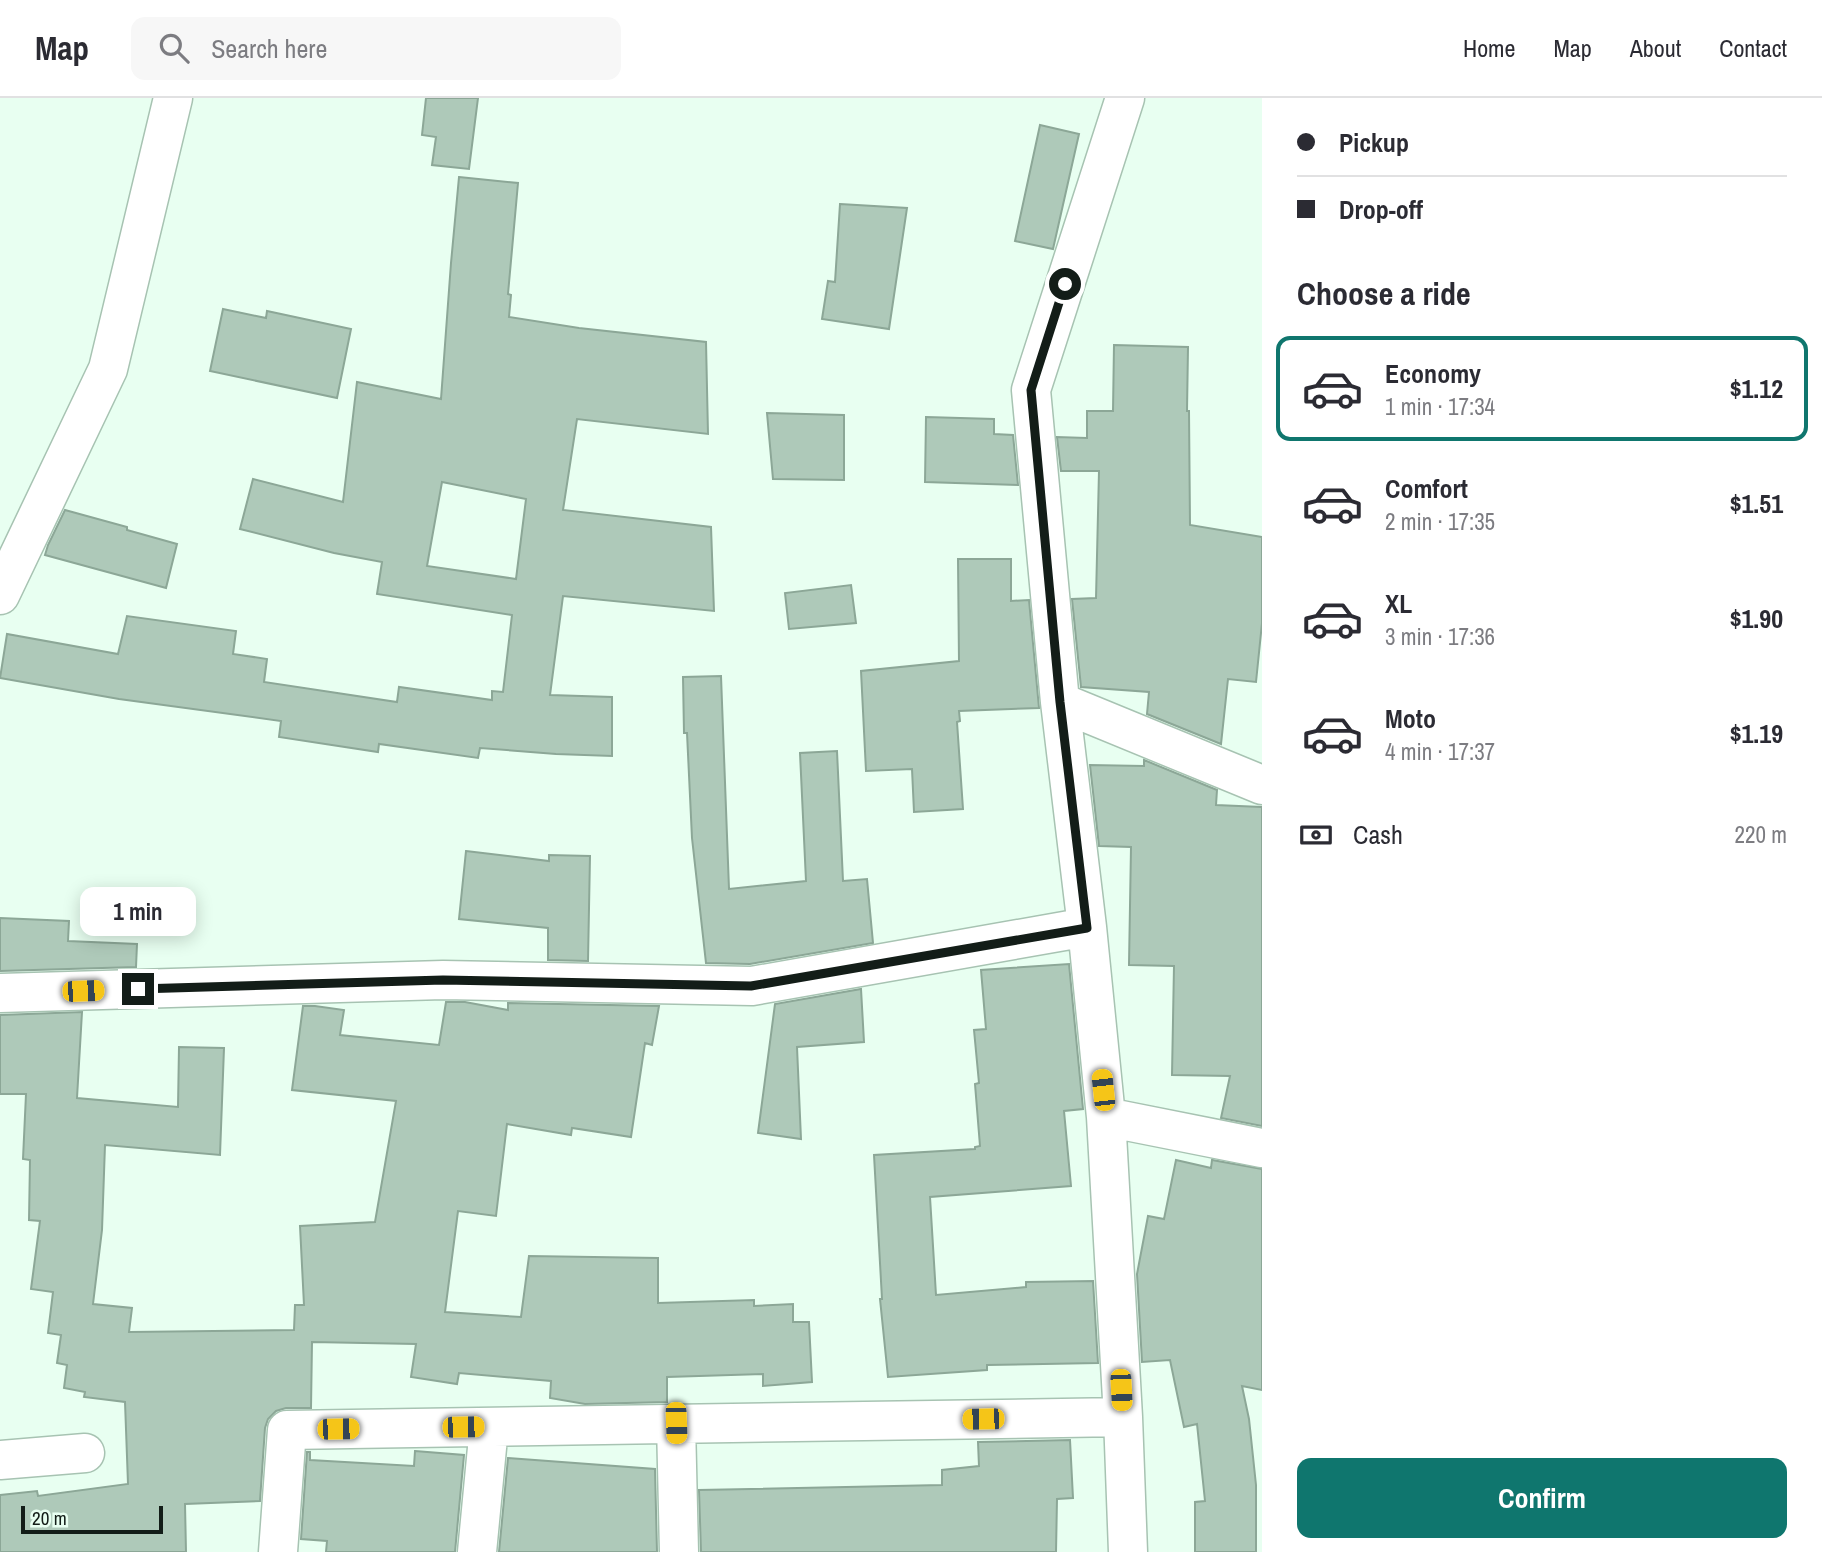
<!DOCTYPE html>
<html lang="en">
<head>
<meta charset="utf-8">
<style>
	:root { --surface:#fff; --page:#f7f7f7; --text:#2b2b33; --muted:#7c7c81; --line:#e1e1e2; --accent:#0f766e }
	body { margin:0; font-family:"Archivo Narrow",sans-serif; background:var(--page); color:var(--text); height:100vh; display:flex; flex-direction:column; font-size:26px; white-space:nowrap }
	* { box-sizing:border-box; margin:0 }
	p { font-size:23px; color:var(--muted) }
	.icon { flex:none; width:38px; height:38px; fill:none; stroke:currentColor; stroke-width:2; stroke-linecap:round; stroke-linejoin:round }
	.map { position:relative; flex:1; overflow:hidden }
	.sheet { display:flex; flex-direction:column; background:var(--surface); width:560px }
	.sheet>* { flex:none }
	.hud { display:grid; align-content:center; height:154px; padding:0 35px; background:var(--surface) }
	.scale { position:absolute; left:21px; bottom:18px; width:142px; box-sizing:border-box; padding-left:7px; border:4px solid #131d18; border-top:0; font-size:19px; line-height:24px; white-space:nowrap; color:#131d18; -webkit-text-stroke:5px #e8fff1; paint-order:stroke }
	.end { position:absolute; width:32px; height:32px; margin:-16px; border:9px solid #131d18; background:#fff; box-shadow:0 0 0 4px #fff }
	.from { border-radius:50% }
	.bubble { position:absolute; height:49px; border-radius:14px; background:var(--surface); box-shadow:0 4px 18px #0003; font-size:23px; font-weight:700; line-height:49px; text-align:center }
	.car { position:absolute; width:21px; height:42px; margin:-21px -10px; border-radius:9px; box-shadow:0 0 5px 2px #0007; background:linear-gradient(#f5c518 24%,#345 0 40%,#f5c518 0 76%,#345 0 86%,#f5c518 0) }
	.hud b { display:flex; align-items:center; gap:24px; height:66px; font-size:26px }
	.hud b+b { border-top:2px solid var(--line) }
	.hud i { width:18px; height:18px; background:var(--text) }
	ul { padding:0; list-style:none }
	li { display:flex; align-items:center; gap:21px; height:105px; margin:0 14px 10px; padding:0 21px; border:4px solid transparent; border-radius:14px }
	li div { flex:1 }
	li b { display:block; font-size:26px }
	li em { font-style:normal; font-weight:700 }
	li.active { border-color:var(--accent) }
	li>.icon { width:63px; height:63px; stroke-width:1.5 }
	h2 { padding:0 35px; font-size:32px; line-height:84px }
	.pay { display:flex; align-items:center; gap:18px; height:77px; padding:0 35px; font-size:26px }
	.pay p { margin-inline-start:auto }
	.button { display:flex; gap:14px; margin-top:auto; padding:14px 35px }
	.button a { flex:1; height:80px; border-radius:14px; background:var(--accent); color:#fff; font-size:28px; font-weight:700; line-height:80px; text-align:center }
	header { display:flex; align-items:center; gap:42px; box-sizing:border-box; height:98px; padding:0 35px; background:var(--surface); border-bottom:2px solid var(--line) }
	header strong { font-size:33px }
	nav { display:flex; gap:38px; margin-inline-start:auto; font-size:24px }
	.search { width:490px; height:63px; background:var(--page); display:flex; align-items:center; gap:18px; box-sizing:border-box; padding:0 24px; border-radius:14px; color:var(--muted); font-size:26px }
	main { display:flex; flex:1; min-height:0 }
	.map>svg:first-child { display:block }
</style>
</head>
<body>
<header>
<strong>Map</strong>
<div class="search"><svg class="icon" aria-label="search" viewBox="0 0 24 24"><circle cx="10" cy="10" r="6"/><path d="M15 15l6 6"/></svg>Search here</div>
<nav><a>Home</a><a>Map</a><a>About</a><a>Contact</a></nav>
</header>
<main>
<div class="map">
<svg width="1262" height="1454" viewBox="0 0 1262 1454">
	<rect width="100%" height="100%" fill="#e8fff1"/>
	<!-- building -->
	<path fill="#aec9b9" stroke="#8ca797" stroke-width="2" fill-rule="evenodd" d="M426 0H478L469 71 432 67 436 39 422 37Z
		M1040 27 1079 36 1053 151 1015 143Z
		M459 79 518 85 508 196 511 197 509 219 579 230 706 244 708 336 577 321 563 412 711 429 714 513 563 498 550 597 612 599V658L556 656 480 650 478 660 379 646 378 654 279 639 281 623 119 601 0 580 7 536 118 556 127 518 236 533 233 556 267 561 264 584 397 604 399 589 492 602V593L503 594 512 517 377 496 382 464 334 455 240 431 253 381 343 404 357 284 441 301 451 165ZM442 384 526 401 516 481 427 468Z
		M840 106 907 110 889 231 822 221 828 183 835 184Z
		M223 211 266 220 267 213 351 231 337 300 210 273Z
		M1114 247 1188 249 1187 313H1189L1190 427 1262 439V525L1256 584 1228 581 1221 646 1147 616 1149 594 1081 589 1072 501 1096 500 1099 373H1061L1057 339 1087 340V313H1113Z
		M767 315 844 317V382L773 381Z
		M926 319 994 321V336L1013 337 1018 387 925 384Z
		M65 412 127 429V432L177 446 166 490 45 457 48 447Z
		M958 461H1011V503L1029 502 1039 610 959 613 960 623 957 624 963 711 914 714 912 671 866 673 861 573 959 563Z
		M851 487 856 525 789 531 785 495Z
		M721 578 729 791 806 783 800 655 837 653 843 783 867 781 873 845 750 866 706 865 692 740 687 635H684L683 579Z
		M1144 662 1217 692 1216 707 1262 709V1028L1221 1020 1230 978 1172 977 1174 868 1129 867 1131 749 1099 748 1090 667 1144 668Z
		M466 753 549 763V757L590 758 588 863 548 862V830L459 821Z
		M0 820 69 823 68 843 137 846 136 869 0 873Z
		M1069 866 1083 1011 1064 1013 1071 1088 930 1099 936 1197 1026 1189V1184L1093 1183 1098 1265 987 1267V1272L888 1279 880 1201H882L874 1057 975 1051V1049L980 1048 975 986 979 985 974 932 986 931 981 872Z
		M861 891 864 944 797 949 801 1041 758 1035 775 906Z
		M446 904H465L508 912V905L659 908 652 947 645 945 631 1039 572 1030 571 1037 507 1026 496 1118 458 1113 445 1214 521 1219 529 1158 658 1160V1205L754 1202V1208L793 1206V1224H809L812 1284 763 1288V1276L667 1279V1304L585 1306 550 1300 551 1283 459 1275 457 1286 411 1279 416 1246 312 1244 311 1310H286L276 1313 268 1321 265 1330 260 1403 185 1406 186 1454H0V1397L37 1393 38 1398 128 1386 125 1304 84 1299 85 1294 64 1290 67 1267 57 1265 61 1237 48 1235 53 1194 31 1191 40 1123 29 1122 30 1062 23 1061 26 996H0V917L82 914 77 1000 178 1009 179 949 224 950 220 1057 105 1047 102 1132 93 1206 132 1210 129 1234 294 1232 295 1207H304L300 1128 375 1124 396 1003 292 992 303 908H315L344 912 340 937 439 947Z
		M1176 1062 1211 1070 1212 1062 1262 1071V1292L1242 1288 1249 1321 1256 1387V1454H1195V1404L1205 1403 1197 1326 1184 1329 1170 1262 1142 1264 1137 1176 1148 1118 1164 1121Z
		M1070 1342 1073 1400 1057 1401 1056 1454H701L699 1392 942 1387V1372L979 1368 978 1344Z
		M415 1353 464 1357 455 1454H326L327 1443 301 1441 307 1354H310V1362L414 1368Z
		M508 1360 655 1371 657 1454H499Z"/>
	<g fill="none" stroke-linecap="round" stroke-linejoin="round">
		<!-- minor casing -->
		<g stroke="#a7c3b2" stroke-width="41">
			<path id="minor" d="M1125 0 1031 292 1060 604 1087 829 1106 1019 1123 1319 1128 1454
				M0 497 108 271 173 0
				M1060 604 1262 687
				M0 895 443 882 752 888 1087 829
				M1106 1019 1262 1050
				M676 1325 679 1454
				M0 1362 85 1355
				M278 1454 287 1332 1123 1319
				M477 1454 489 1329"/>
		</g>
		<!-- minor -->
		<use href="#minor" stroke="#fff" stroke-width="38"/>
	</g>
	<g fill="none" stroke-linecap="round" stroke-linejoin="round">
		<!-- route -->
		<path stroke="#131d18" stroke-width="9" d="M138 891 443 882 751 888 1087 830 1060 604 1031 292 1065 186"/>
	</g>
</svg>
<div class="scale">20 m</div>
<i class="end from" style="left:1065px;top:186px"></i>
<i class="end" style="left:138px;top:891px"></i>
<div class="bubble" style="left:80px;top:789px;width:116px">1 min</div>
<i class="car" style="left:83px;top:893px;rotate:88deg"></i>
<i class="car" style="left:1103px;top:992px;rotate:354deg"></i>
<i class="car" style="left:1121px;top:1292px;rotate:177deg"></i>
<i class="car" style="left:983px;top:1321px;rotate:269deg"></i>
<i class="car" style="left:676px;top:1325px;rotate:178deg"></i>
<i class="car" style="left:463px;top:1329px;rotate:89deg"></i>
<i class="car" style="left:338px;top:1331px;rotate:89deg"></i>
</div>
<section class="sheet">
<div class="hud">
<b><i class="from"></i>Pickup</b>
<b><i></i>Drop-off</b>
</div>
<h2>Choose a ride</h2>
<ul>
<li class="active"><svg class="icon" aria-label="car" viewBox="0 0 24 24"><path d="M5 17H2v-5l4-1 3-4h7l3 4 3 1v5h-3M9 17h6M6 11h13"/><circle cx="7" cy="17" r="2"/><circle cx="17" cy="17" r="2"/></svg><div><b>Economy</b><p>1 min · 17:34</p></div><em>$1.12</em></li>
<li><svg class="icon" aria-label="car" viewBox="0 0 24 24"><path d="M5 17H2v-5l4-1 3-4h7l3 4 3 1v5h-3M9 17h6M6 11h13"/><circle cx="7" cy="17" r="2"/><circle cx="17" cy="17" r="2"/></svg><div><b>Comfort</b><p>2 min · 17:35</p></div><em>$1.51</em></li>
<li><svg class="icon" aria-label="car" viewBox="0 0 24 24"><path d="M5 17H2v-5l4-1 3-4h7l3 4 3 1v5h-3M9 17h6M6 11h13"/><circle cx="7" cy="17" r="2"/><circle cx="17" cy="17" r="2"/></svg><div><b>XL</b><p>3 min · 17:36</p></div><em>$1.90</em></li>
<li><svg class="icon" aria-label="car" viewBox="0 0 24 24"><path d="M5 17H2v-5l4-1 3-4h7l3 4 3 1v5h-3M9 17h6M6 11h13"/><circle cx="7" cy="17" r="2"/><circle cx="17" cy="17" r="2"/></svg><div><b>Moto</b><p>4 min · 17:37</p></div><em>$1.19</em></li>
</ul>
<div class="pay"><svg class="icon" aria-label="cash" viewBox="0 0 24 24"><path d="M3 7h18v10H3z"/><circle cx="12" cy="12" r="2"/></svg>Cash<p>220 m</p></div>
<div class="button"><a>Confirm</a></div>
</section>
</main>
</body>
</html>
